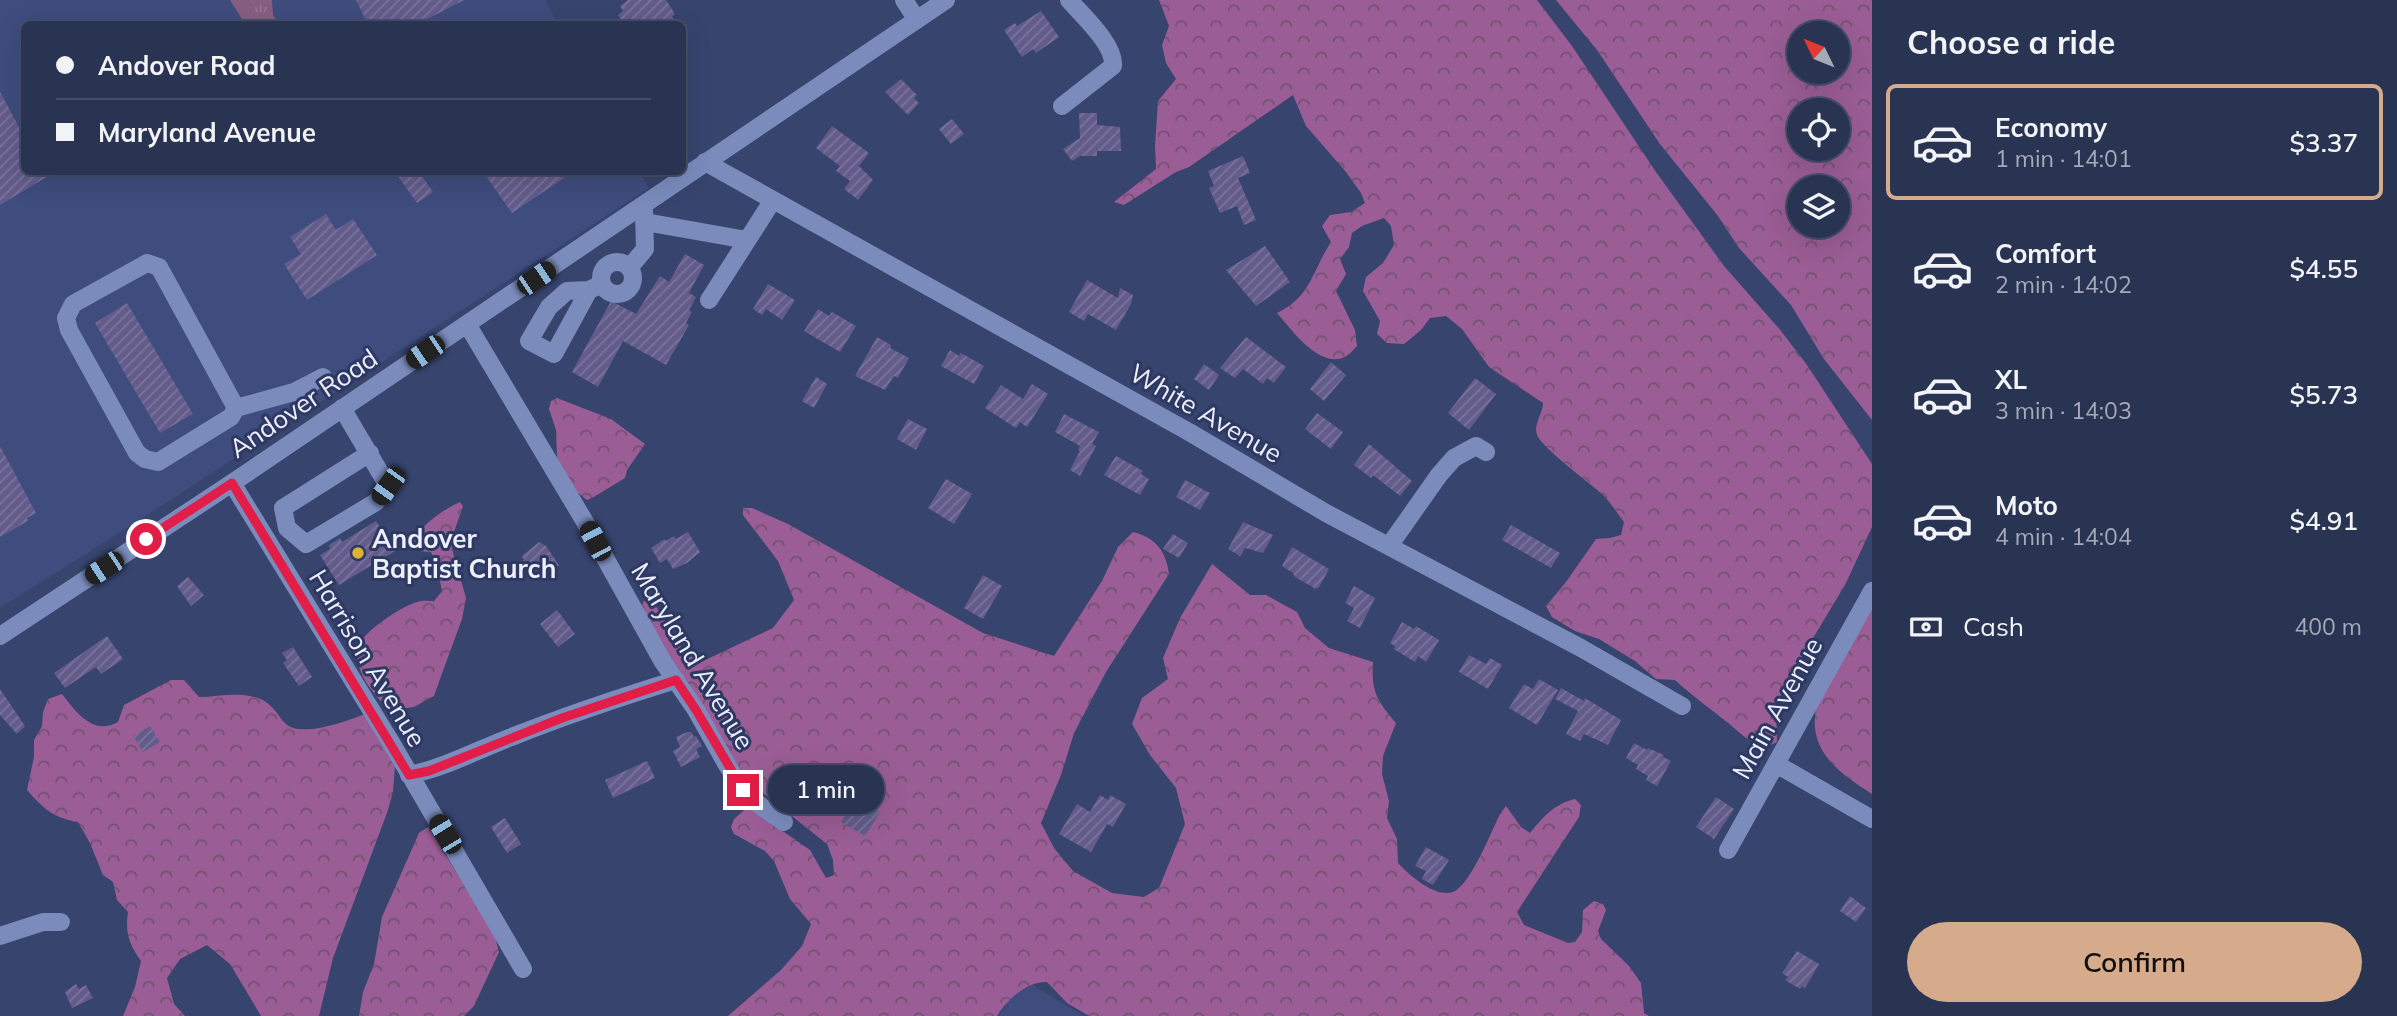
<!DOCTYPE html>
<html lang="en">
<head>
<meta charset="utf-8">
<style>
	:root { --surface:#293352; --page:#313b59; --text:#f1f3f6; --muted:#a5aab8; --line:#454e69; --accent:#d6ab8b }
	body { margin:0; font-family:Mulish,sans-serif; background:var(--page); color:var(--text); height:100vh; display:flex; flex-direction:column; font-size:26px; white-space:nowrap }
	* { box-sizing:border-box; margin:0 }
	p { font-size:23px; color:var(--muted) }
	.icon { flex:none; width:38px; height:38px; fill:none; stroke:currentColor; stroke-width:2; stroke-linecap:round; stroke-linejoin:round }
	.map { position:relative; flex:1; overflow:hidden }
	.sheet { display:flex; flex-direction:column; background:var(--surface); width:525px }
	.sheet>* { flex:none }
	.banner { position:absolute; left:21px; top:21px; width:665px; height:154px; border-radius:10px; box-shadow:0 7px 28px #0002,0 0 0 2px var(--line); display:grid; align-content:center; height:154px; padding:0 35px; background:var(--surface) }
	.needle { width:46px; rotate:313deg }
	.tools { position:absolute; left:1787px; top:21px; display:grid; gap:14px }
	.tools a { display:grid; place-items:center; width:63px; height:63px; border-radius:50%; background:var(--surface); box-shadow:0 7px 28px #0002,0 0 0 2px var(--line); font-size:35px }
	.end { position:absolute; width:32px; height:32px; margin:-16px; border:9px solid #e11d48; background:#fff; box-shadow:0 0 0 4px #fff }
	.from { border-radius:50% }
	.bubble { position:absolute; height:49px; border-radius:24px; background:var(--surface); box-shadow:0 7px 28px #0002,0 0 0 2px var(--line); font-size:23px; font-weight:600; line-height:49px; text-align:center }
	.car { position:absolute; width:21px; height:42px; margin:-21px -10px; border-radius:9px; box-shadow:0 0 5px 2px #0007; background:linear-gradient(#222 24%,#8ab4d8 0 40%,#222 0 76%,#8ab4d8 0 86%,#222 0) }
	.banner b { display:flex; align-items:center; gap:24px; height:66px; font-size:26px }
	.banner b+b { border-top:2px solid var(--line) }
	.banner i { width:18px; height:18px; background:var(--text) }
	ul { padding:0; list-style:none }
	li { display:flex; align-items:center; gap:21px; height:116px; margin:0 14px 10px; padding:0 21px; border:4px solid transparent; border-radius:10px }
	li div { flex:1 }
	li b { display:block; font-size:26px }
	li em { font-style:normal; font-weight:600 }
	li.active { border-color:var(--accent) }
	li>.icon { width:63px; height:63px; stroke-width:1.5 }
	h2 { padding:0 35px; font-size:32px; line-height:84px }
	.pay { display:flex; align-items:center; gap:18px; height:77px; padding:0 35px; font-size:26px }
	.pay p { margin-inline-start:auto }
	.action { display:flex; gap:14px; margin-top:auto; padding:14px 35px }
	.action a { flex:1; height:80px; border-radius:42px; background:var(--accent); color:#111; font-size:28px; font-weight:600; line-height:80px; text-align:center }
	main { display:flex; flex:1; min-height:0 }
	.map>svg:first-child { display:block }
</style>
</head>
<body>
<main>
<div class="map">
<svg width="1872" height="1016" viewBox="0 0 1872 1016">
	<defs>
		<pattern id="grass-tufts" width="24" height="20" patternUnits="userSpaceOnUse" patternTransform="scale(1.75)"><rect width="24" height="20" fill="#855f81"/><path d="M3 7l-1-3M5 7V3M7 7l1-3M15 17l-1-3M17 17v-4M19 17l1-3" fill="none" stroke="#977694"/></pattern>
		<pattern id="forest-crowns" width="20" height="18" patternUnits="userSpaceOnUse" patternTransform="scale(1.75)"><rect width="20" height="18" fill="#9a5d95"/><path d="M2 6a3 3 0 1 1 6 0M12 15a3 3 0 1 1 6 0" fill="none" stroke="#705270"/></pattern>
		<pattern id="building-hatch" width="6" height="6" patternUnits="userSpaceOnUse" patternTransform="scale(1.75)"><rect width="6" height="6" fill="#635c8b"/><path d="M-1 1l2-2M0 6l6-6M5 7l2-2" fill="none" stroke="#7a749c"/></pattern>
	</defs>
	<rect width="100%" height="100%" fill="#37446e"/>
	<!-- built -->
	<path fill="#3e4c7e" d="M0 0H230L245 24H24V172H640L649 188 146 516 0 608Z
		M272 0H545L558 24H280L273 15Z
		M1022 979 1084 1016H999Z"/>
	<!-- grass -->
	<path fill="url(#grass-tufts)" d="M230 0H272L273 15 280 24H245Z"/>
	<!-- forest -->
	<path fill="url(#forest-crowns)" fill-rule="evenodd" d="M1159 0H1537L1572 46 1656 172 1724 266 1781 331 1807 365 1872 464V527L1845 585 1792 673 1776 704 1777 742 1764 748C1745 740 1739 731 1723 719 1707 706 1691 695 1675 680L1656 679 1635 661 1599 639 1575 631 1552 617 1546 606 1566 582 1596 539 1610 538 1621 535 1624 522C1617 513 1611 503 1603 495 1590 483 1542 448 1537 435 1533 424 1543 414 1543 403L1489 367 1462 329 1446 316 1430 318 1421 330 1404 344 1387 343 1377 334 1380 321 1363 291 1366 277 1383 263 1394 245 1391 226 1384 218 1362 226 1352 233 1349 247 1340 259 1346 274 1336 291 1355 330 1357 346C1354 349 1349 355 1345 357 1319 369 1292 330 1277 313 1311 297 1312 271 1331 242L1322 226 1330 215 1351 212 1365 203 1361 193 1346 172 1306 126 1293 95 1189 167 1176 172 1124 205 1114 202 1156 169 1155 146 1158 101 1176 79 1166 63 1162 45 1169 26Z
		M1556 0H1872V420L1824 359 1791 305 1739 248 1718 216 1660 144 1597 50ZM1799 33H1838V72H1799ZM1838 110V149H1799V110ZM1838 187V226H1799V187Z
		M557 398 611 419 645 444 627 470 625 478 592 498 587 500 577 492 562 474 557 457 556 430 549 409 551 401Z
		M460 502 463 506 454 532 452 549 466 598 462 619 440 679 434 696 414 707 390 710C371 692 357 675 356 648 365 631 398 608 417 602 422 600 429 601 434 601L442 591 437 566 431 552 419 551 413 539C426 522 441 511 460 502Z
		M743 508H752L788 524 983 633 1054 656 1102 581 1118 547 1133 532C1156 538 1166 551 1169 574L1106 672 1074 733 1061 775 1041 823 1054 848 1073 871 1112 893 1144 897 1159 888 1185 824 1176 788 1150 755 1132 724 1142 698 1168 679 1163 658 1180 618 1212 564 1250 595H1266L1297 612 1305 628 1329 648 1373 662C1371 692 1377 700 1396 723L1383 756 1382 774 1389 801 1387 818 1397 839 1398 863C1409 875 1435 898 1453 892 1470 886 1492 830 1500 814L1506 806 1521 827 1530 833C1543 817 1554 804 1575 799L1581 805 1579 817 1517 912 1524 925 1568 943 1575 942 1582 932 1583 910 1594 901 1603 904 1606 910 1598 931 1601 939 1629 966 1641 983 1644 1013 1649 1016H1089L1067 1003 1047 982C1027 981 1007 1000 997 1016H728L781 970 802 946 811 924 790 899 774 861 765 851 734 834 731 827 734 819 748 807 810 850 826 878 834 875 833 860 827 844 764 794 725 752 672 668 640 608 644 601 654 603 684 652 701 662 773 628 794 600 778 561 743 515Z
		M1872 607V794C1839 773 1808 751 1816 709Z
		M171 680H184L199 697C217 697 237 692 254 697 272 701 276 714 286 724 301 738 348 721 365 714L395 766 393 791 388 810 333 958 319 1016H261L230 964 207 945 180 959 167 978 174 1004 185 1016H123L135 987 141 961C129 944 125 933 128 912L117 900 113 882 103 875 90 843 78 822C53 818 43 808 27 790L34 757V740L42 726 43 712 48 699 62 694C76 712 93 736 118 722L124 705Z
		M428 827 494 933 499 952 474 1006 464 1016H359L363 992 374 964 382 917 419 833Z"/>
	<!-- building -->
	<path fill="url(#building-hatch)" d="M356 0H464L418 24H368Z
		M628 0H666L675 14 672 17 678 24H624L618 15 623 11 620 6Z
		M1041 11 1059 37 1036 53 1033 49 1022 57 1004 30 1015 23 1017 26Z
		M901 79 917 95 914 98 919 103 908 115 885 92Z
		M0 92 24 136V172H55L0 205Z
		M1079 113H1097V125L1120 127 1121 151H1097V156H1080L1072 161 1063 149 1080 138Z
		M952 119 964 134 951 144 939 129Z
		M832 126 869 153 859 166 873 180 858 200 844 189 850 181 836 171 840 166 816 148Z
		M1243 156 1250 173 1238 178 1256 220 1244 225 1237 206 1220 213 1209 188 1214 186 1208 171Z
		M395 172H419L433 192 417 203Z
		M483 172H573L512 213Z
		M326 214 336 230 353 219 377 255 307 300 284 264 301 254 290 237Z
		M1265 246 1290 282 1256 306 1226 270Z
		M685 254 704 265 689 293 696 297 689 310 692 312 686 323 689 325 666 365 623 341 598 387 572 372 611 301 636 314 660 276 669 282Z
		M1087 280 1118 298 1120 288 1133 295 1131 304 1116 330 1088 314 1084 321 1069 312Z
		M768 284 795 300 782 320 766 309 762 315 753 309Z
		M127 303 193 414 160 433 95 323Z
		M818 309 829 316 832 312 856 326 840 352 804 331Z
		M877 337 891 345 890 348 909 358 898 378 894 376 885 390 855 376Z
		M1246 337 1286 367 1274 383 1267 378 1263 384 1243 369 1235 378 1220 368Z
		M950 350 959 356 961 353 984 366 974 384 941 366Z
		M1331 362 1346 375 1324 401 1310 389Z
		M1204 364 1219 375 1209 390 1194 379Z
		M816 377 827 384 814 408 802 401Z
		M1475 378 1496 394 1469 430 1448 413Z
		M1032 384 1048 394 1027 427 1020 422 1016 428 985 408 1001 385 1023 399Z
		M1317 413 1343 432 1331 449 1305 429Z
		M1064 414 1099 432 1092 444 1096 446 1080 476 1070 470 1080 451 1078 450 1080 446 1055 432Z
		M908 419 927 429 916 450 897 439Z
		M1369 444 1412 481 1400 496 1373 475 1371 478 1354 465Z
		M0 446 36 513 27 518 28 521 0 537Z
		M1116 456 1143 471 1141 474 1149 479 1140 495 1104 475Z
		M946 479 972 494 954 524 928 508Z
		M1185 480 1210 493 1200 510 1176 497Z
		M376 521 395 551 339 585 320 555 330 549 329 545 340 538 342 542Z
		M1243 522 1273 535 1263 553 1245 548 1240 556 1228 549Z
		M1511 525 1560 553 1551 568 1502 540Z
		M688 532 700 552 687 563 673 569 667 559 660 563 651 548 665 539 666 541 674 536 676 539Z
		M1173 534 1188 543 1179 558 1163 549Z
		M539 542 546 546 559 565 541 577 534 566 527 570 521 562 524 560 522 556Z
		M1292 547 1329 569 1319 587 1316 589 1295 577 1293 573 1282 566Z
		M983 575 1002 586 983 619 964 608Z
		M188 577 204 595 191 606 177 586Z
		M1354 586 1375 598 1360 628 1347 621 1354 608 1345 603Z
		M557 610 575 634 558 647 540 624Z
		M1402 622 1414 629 1416 626 1439 640 1426 662 1418 656 1415 662 1394 649 1395 646 1390 643Z
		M107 636 123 659 101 674 96 667 65 688 54 673Z
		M293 647 312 677 299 686 283 663 287 660 282 653Z
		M1469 655 1486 664 1490 658 1502 665 1488 689 1459 672Z
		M1539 679 1558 690 1537 725 1509 708 1524 684 1533 689Z
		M1561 688 1584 701 1585 698 1621 720 1608 745 1584 734 1580 741 1566 734 1578 711 1555 699Z
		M0 689 25 726 17 734 0 715Z
		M150 726 160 742 143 752 133 736Z
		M687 732H691L694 737 696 736 702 746 696 749 700 757 681 767 673 751 680 747 676 737Z
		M1634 743 1647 750 1648 748 1664 755 1663 757 1671 761 1657 786 1646 780 1648 776 1636 769 1638 765 1626 758Z
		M647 761 655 778 613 798 605 780Z
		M1100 795 1108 800 1110 795 1126 804 1113 827 1107 824 1091 852 1059 834 1077 804 1090 812Z
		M856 797 880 812 865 836 841 822Z
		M1716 797 1734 809 1714 839 1696 827Z
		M505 818 521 844 507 853 491 827Z
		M1426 847 1449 860 1433 885 1422 879 1426 871 1415 866Z
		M1850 896 1866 908 1856 922 1840 911Z
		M1797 951 1819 964 1805 988 1802 986 1800 989 1785 980 1788 977 1782 973Z
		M76 984 79 989 86 985 93 998 72 1008 65 992Z"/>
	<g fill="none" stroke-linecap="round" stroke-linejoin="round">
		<!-- minor -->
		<path stroke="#7a8bbc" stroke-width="18" d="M904 0 917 20
			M1062 106 1113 66C1115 45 1083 16 1069 0
			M705 162 1189 432 1326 513 1581 648 1682 706
			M645 222 747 240
			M601 278a16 16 0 1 1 32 0a16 16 0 1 1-32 0Z
			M629 268 645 249 644 211
			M589 290 567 291 549 307 529 341 554 354 589 290 602 284
			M709 300 773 200
			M467 324 585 522 663 662 696 710 727 765 743 790 762 807 784 822
			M236 408 231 417 158 462 145 459 137 453 69 330 66 318 73 304 147 263 159 267 236 408 294 392 323 377
			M342 408 388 486 376 502 306 544 287 528 283 508 370 453
			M232 483 392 744 523 969
			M1389 546 1439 475 1454 458 1476 446 1486 452
			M0 636 232 483 946 0
			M1776 764 1872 819
			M409 775C445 768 479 749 514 736 567 715 621 697 676 680
			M1728 850 1872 591
			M0 936 43 922H61"/>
	</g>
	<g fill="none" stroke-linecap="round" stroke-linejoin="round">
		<!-- route -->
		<path stroke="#e11d48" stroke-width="9" d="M146 539 232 483 409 775 429 771 562 718 676 680 696 710 743 790"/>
	</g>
	<!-- markers -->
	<circle fill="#dbb233" stroke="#2d3963" stroke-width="2.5" cx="358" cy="553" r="7"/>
	<g text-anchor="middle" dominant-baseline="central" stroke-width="6" stroke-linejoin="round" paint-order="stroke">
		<!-- street labels -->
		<g font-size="26" fill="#edf0fb" stroke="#2d3963">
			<text transform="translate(303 403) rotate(-34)">Andover Road</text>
			<text transform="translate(1206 413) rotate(30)">White Avenue</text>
			<text transform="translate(693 656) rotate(59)">Maryland Avenue</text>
			<text transform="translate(368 658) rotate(59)">Harrison Avenue</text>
			<text transform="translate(1777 708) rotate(-61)">Main Avenue</text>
		</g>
		<!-- poi labels -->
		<g font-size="26" font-weight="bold" fill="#edf0fb" stroke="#2d3963" text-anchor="start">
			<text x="372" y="538">Andover<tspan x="372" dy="30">Baptist Church</tspan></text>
		</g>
	</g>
</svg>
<div class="tools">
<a><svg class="needle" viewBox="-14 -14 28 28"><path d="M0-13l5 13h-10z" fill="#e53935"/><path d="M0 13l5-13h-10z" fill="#a5aab8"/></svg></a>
<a><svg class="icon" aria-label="locate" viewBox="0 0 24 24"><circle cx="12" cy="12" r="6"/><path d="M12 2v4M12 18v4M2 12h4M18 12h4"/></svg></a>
<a><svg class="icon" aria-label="layers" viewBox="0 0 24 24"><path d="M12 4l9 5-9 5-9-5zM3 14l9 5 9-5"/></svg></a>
</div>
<i class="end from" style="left:146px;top:539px"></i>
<i class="end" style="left:743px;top:790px"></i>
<div class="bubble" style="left:768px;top:765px;width:116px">1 min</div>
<i class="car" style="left:536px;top:278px;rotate:56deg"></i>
<i class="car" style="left:425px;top:352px;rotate:236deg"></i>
<i class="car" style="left:388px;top:486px;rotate:216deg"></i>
<i class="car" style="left:595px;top:541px;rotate:332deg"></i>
<i class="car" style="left:104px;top:568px;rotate:237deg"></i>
<i class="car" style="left:445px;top:834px;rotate:329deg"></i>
<div class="banner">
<b><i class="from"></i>Andover Road</b>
<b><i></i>Maryland Avenue</b>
</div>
</div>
<section class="sheet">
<h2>Choose a ride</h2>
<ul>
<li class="active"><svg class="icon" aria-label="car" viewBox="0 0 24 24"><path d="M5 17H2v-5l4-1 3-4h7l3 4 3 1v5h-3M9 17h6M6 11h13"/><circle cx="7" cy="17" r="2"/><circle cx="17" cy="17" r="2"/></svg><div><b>Economy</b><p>1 min · 14:01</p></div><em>$3.37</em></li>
<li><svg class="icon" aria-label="car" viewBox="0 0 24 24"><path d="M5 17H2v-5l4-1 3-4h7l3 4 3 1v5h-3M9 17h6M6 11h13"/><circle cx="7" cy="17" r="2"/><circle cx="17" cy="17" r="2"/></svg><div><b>Comfort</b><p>2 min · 14:02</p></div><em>$4.55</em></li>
<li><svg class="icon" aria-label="car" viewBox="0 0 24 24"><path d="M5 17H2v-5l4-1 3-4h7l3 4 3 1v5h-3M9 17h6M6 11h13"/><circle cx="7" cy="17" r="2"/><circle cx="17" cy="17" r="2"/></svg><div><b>XL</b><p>3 min · 14:03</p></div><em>$5.73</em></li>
<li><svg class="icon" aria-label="car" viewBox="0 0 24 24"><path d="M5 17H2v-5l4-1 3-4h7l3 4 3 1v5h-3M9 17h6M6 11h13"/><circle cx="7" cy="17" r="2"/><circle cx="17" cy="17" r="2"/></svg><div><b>Moto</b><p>4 min · 14:04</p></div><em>$4.91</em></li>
</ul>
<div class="pay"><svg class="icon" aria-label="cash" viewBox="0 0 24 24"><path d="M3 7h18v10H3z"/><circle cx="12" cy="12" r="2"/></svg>Cash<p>400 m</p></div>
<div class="action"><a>Confirm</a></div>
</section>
</main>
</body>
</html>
